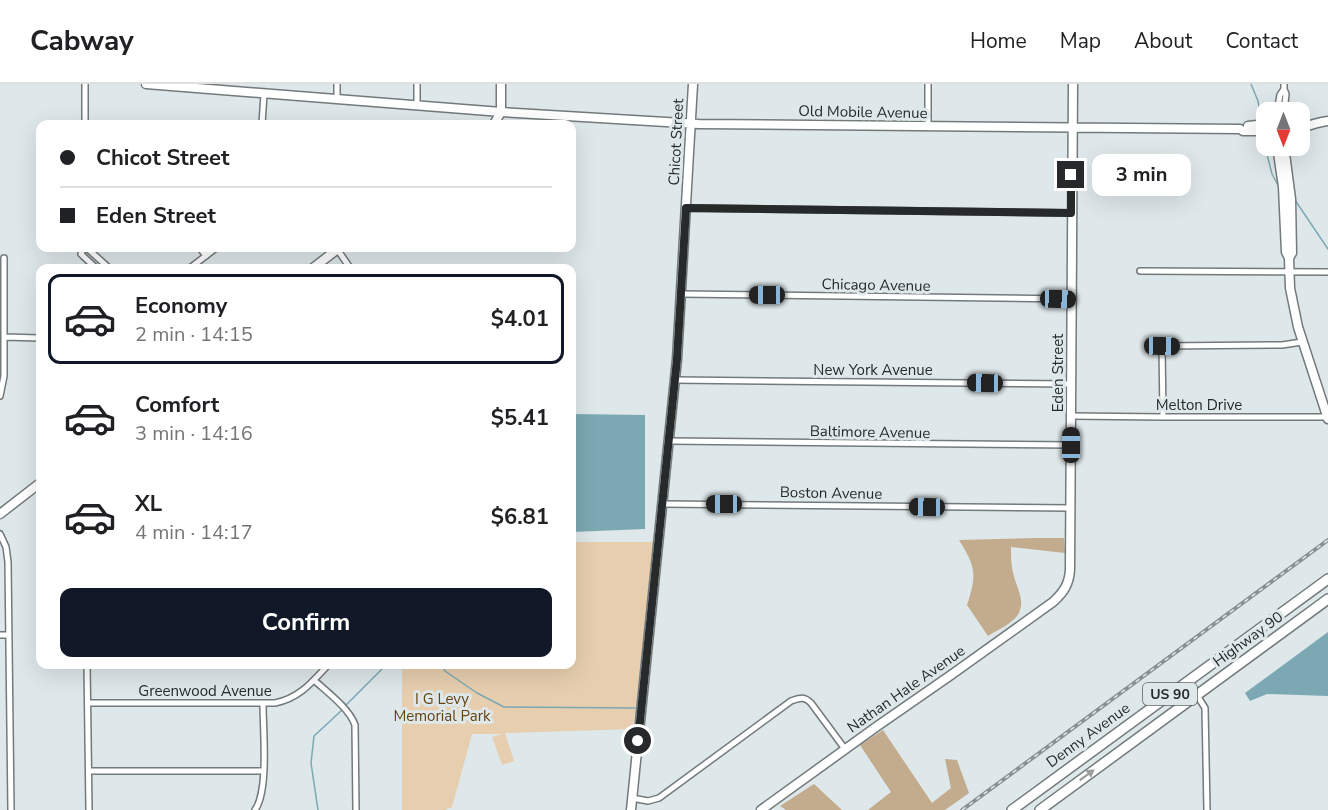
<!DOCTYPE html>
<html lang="en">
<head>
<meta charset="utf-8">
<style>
	:root { --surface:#fff; --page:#f6f6f6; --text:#202124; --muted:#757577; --line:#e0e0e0; --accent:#111827 }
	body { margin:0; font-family:"Nunito Sans",sans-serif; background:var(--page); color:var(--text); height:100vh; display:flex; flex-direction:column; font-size:22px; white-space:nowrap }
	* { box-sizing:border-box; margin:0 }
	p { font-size:20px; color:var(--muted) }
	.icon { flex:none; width:33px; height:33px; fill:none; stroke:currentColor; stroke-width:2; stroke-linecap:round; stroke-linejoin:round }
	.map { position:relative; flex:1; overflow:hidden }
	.sheet { position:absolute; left:36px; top:180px; width:540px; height:405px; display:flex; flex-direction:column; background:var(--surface); border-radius:12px; box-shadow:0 6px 24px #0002 }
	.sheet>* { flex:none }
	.guide { position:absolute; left:36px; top:36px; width:540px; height:132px; border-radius:12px; box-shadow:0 6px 24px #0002; display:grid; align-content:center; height:132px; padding:0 24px; background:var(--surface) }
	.needle { width:39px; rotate:180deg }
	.tools { position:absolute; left:1256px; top:18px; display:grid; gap:12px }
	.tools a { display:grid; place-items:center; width:54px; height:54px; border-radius:12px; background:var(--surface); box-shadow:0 6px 24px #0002; font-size:30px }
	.end { position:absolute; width:27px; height:27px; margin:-14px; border:8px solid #262a2a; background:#fff; box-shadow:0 0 0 3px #fff }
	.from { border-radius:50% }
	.bubble { position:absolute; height:42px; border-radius:12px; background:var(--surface); box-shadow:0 6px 24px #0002; font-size:20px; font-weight:700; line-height:42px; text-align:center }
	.car { position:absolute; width:18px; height:36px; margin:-18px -9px; border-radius:8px; box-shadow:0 0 4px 2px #0007; background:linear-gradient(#222 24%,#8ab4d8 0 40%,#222 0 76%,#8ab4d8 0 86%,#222 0) }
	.guide b { display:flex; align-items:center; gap:21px; height:57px; font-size:22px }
	.guide b+b { border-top:2px solid var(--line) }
	.guide i { width:15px; height:15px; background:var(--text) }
	ul { padding:10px 0 0; list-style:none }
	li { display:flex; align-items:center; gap:18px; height:90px; margin:0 12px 9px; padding:0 12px; border:3px solid transparent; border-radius:12px }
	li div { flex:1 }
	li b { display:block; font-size:22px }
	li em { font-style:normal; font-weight:700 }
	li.selected { border-color:var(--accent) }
	li>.icon { width:54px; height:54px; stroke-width:1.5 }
	.primary-button { display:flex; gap:12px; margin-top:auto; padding:12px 24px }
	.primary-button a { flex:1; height:69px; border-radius:12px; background:var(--accent); color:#fff; font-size:24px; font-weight:700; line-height:69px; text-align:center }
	header { display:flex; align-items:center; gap:36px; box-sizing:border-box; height:84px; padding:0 30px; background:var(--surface); border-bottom:2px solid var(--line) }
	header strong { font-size:28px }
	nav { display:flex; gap:33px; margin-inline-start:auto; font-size:21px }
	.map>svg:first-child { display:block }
</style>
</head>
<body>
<header>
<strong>Cabway</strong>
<nav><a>Home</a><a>Map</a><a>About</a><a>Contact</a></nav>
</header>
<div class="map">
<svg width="1328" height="726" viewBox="0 0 1328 726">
	<rect width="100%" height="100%" fill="#dee7e9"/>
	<!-- green -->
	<path fill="#e7ceaf" d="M572 458H655L633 645 505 649 514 677 502 681 492 653 502 650H472L452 723 445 726H402V581L572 580Z"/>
	<!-- forest -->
	<path fill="#c3ab8d" d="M1035 454H1064L1065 469 1011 463C1011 473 1011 483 1014 492 1017 505 1025 515 1019 529 1014 539 997 546 988 552L967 521C977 491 976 483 959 456Z
		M883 646 932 719 951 704 945 675 957 676 969 709 945 726H868L891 708 860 661Z
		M814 700 842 726H786L780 722Z"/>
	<!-- water -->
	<path fill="#7ba8b2" d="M572 330 645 331V445L572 448Z
		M1328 548V612L1267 610 1250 617 1245 609Z"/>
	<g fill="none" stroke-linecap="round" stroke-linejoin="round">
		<!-- stream -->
		<path stroke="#7ba8b2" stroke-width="1.5" d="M1251 0 1258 17 1261 35
			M1262 51 1272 90 1279 103
			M1295 116 1328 165
			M441 580 445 587 477 609 504 623 635 624
			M345 622 387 580
			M318 726 311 679 314 652 342 626"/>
		<!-- street casing -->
		<g stroke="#727a7c" stroke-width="8">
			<path id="street" d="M337 0V15
				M928 0V42
				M1284 0V5L1286 10 1284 28
				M417 22V0
				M1277 28 1280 11 1284 5
				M85 40V0
				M262 40 264 10
				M686 124 1071 129
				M200 164 206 172
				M337 165 346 178 350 184
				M96 184 83 172 81 170 83 165H88L109 184
				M190 184 216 164
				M1140 187 1328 188
				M681 210 1071 215
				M4 253 40 254
				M675 296 1071 300
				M0 312 4 292V174
				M1071 332 1163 333H1327
				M1163 333 1162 262 1282 261 1302 258
				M669 357 1071 361
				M663 420 1071 424
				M0 450 6 463 8 478 11 726
				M0 551H9
				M87 580 89 726
				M314 596C327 608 349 624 355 641L356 726
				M1188 597 1205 624 1207 726
				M88 619H275C300 614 312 598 329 580
				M89 687H263
				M632 714 648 717 659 714 791 617C800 614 804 612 811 619L845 665
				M255 726C269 706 263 646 263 620"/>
		</g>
		<!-- secondary casing -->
		<g stroke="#727a7c" stroke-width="11">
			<path id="secondary" d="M146 0 501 28 699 40 1240 45 1243 47H1266
				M494 40 501 28V0
				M1248 42 1266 40
				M1299 44C1309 42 1318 38 1328 37
				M1277 62 1283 103 1286 168 1289 174 1290 204 1298 243 1328 335
				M1284 62 1291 115 1292 169 1289 174
				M313 184 339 164
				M0 430 40 399
				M631 726 677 275 693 0
				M761 726 876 643 951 591 1053 518C1064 508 1069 500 1070 486L1073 0"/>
		</g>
		<!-- primary casing -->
		<g stroke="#727a7c" stroke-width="12">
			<path id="primary" d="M1012 726 1328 495
				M1040 726 1328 515"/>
		</g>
		<!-- street -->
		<use href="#street" stroke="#fff" stroke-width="5"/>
		<!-- secondary -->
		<use href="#secondary" stroke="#fff" stroke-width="8"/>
		<!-- primary -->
		<use href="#primary" stroke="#fff" stroke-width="9"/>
		<!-- rail casing -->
		<g stroke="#899091" stroke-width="4">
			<path id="rail" d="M962 726 1328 456"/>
		</g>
		<!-- rail -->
		<use href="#rail" stroke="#dee7e9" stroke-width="1.5" stroke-dasharray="4.5" stroke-linecap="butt"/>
	</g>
	<!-- one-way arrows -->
	<defs><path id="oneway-solid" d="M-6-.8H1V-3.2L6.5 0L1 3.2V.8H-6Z" transform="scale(1.5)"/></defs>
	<use fill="#9d9f9f" href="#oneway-solid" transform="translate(1087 691) rotate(-36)"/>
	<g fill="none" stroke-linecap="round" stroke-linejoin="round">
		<!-- route -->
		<path stroke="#262a2a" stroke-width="8" d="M638 657 677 275 686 124 1071 129V91"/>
	</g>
	<g text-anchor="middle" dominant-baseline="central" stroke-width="6" stroke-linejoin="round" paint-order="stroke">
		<!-- shield labels -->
		<rect fill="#dee7e9" stroke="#5d6363" stroke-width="1.5" x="1143" y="599" width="54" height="22" rx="4.5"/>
		<g font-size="14" font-weight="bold" fill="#262a2a">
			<text x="1170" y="610">US 90</text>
		</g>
		<!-- street labels -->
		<g font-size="15" fill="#262a2a" stroke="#dee7e9">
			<text transform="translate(863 28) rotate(1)">Old Mobile Avenue</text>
			<text transform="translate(676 58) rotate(-87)">Chicot Street</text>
			<text transform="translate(876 201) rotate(1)">Chicago Avenue</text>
			<text x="873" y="286">New York Avenue</text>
			<text transform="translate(1058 289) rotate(-90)">Eden Street</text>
			<text x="1199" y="321">Melton Drive</text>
			<text transform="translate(870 348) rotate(1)">Baltimore Avenue</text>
			<text transform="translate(831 409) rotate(1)">Boston Avenue</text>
			<text transform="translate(1248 555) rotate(-36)">Highway 90</text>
			<text transform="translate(906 605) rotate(-35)">Nathan Hale Avenue</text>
			<text x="205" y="607">Greenwood Avenue</text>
			<text transform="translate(1088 651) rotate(-36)">Denny Avenue</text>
		</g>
		<!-- park labels -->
		<g font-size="15" fill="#65440e" stroke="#dee7e9">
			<text x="442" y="615">I G Levy<tspan x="442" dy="17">Memorial Park</tspan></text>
		</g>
	</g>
</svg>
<div class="tools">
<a><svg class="needle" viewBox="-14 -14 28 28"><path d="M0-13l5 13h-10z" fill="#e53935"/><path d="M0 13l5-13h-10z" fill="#757577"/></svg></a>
</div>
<i class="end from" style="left:638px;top:657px"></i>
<i class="end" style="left:1071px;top:91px"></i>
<div class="bubble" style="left:1092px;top:70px;width:99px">3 min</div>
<i class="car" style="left:767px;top:211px;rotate:270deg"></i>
<i class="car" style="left:1058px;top:215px;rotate:92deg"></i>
<i class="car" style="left:1162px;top:262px;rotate:91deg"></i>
<i class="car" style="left:985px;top:299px;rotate:271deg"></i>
<i class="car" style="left:1071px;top:361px;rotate:0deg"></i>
<i class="car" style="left:724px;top:420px;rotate:270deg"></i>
<i class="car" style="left:927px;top:423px;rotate:271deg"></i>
<div class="guide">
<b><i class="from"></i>Chicot Street</b>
<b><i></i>Eden Street</b>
</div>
<section class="sheet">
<ul>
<li class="selected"><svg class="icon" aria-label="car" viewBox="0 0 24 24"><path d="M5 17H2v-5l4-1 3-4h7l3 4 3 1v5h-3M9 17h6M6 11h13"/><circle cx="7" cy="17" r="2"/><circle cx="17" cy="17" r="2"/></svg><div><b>Economy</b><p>2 min · 14:15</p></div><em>$4.01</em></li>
<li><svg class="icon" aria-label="car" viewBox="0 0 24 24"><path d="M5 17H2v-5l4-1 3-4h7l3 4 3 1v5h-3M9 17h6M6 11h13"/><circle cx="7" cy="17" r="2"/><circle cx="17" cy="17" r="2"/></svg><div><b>Comfort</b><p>3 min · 14:16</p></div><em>$5.41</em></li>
<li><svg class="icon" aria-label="car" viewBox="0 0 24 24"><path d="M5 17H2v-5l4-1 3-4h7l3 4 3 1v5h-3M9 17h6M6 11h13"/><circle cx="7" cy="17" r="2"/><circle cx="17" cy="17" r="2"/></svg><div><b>XL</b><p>4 min · 14:17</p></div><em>$6.81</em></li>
</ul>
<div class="primary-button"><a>Confirm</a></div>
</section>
</div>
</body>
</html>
